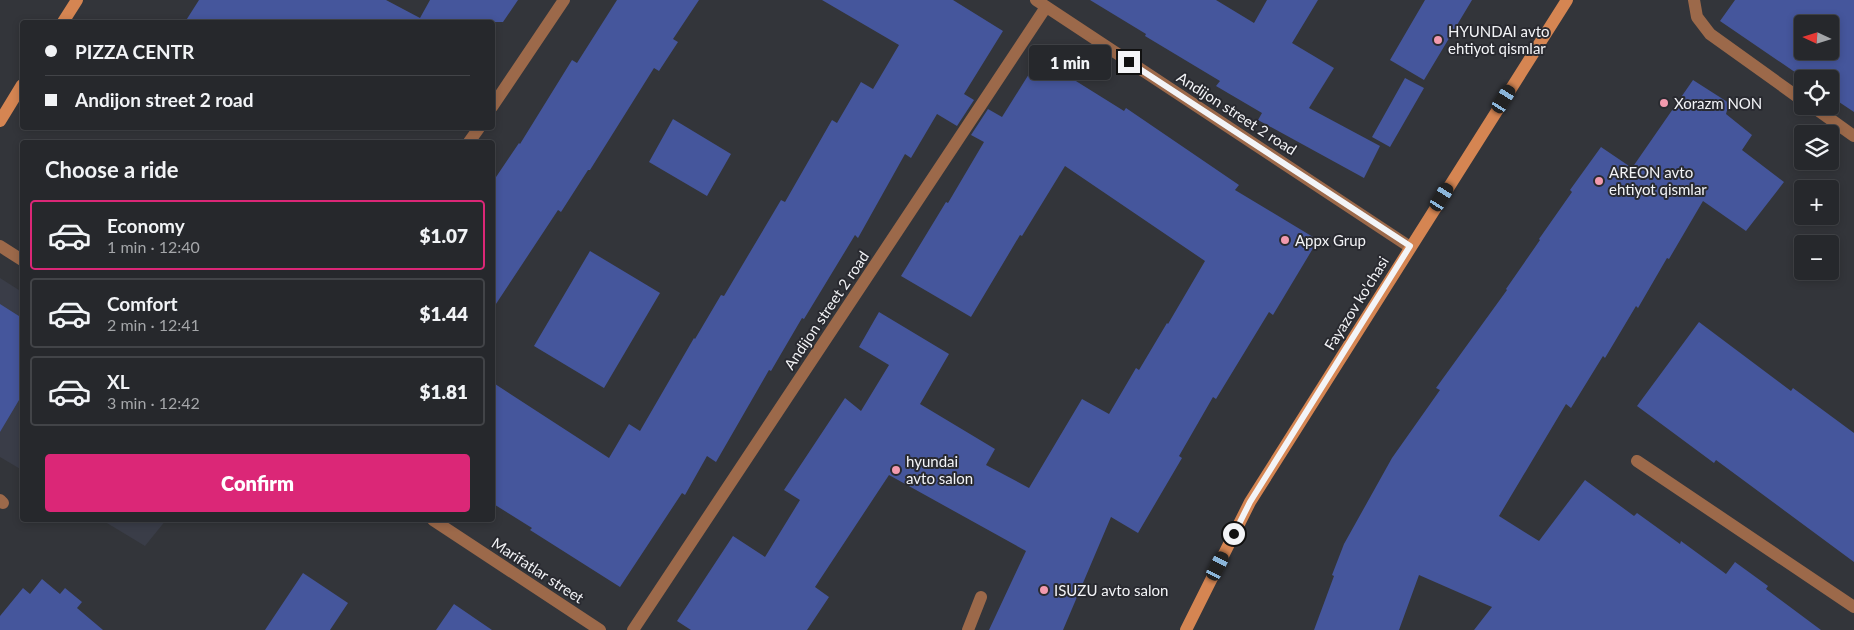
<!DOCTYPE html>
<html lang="en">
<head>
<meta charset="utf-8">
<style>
	:root { --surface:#26282c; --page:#2e3034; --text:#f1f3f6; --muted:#a4a6a9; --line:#424448; --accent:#db2777 }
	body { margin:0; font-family:Lato,sans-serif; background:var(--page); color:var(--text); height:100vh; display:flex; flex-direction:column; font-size:19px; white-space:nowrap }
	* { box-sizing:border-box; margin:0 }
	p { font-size:16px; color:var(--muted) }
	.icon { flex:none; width:28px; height:28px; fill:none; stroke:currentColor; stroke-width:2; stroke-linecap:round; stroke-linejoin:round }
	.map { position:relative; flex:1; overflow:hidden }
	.sheet { position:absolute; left:20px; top:140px; width:475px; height:382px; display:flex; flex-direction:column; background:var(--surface); border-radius:5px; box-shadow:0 2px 8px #0003,0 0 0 1px var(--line) }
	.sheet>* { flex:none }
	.hud { position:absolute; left:20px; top:20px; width:475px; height:110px; border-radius:5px; box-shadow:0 2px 8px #0003,0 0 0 1px var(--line); display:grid; align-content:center; height:110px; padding:0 25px; background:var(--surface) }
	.needle { width:32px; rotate:274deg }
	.fabs { position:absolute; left:1794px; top:15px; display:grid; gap:10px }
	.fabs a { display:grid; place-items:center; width:45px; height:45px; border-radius:5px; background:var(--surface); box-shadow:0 2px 8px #0003,0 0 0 1px var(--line); font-size:25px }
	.end { position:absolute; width:22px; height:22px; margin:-11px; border:6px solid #f3f4f7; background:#111; box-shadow:0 0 0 2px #111 }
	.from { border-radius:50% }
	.bubble { position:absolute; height:35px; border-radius:5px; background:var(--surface); box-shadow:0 2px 8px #0003,0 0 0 1px var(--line); font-size:16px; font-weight:800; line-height:35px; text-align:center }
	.car { position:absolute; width:15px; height:30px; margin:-15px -8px; border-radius:6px; box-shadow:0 0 4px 1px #0007; background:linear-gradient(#222 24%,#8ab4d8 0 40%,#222 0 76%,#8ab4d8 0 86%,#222 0) }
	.hud b { display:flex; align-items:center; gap:18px; height:48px; font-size:19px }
	.hud b+b { border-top:1px solid var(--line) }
	.hud i { width:12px; height:12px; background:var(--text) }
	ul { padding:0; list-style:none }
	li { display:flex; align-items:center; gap:15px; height:70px; margin:0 10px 8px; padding:0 15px; border:2px solid var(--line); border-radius:5px }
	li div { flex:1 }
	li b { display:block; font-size:19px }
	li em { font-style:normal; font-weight:800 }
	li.current { border-color:var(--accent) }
	li>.icon { width:45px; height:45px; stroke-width:1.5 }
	h2 { padding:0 25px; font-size:22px; line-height:60px }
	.action { display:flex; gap:10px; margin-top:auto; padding:10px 25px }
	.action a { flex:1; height:58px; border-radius:5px; background:var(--accent); color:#fff; font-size:20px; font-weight:800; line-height:58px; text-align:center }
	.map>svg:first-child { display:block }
</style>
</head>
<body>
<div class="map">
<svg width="1854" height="630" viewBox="0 0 1854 630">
	<rect width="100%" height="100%" fill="#33353a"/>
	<!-- built -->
	<path fill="#3a3d48" d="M0 278 22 292V470L0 457Z
		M102 520H166L145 546Z"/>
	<!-- building -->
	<path fill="#45569c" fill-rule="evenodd" d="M199 0H386L420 18 430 0H518L503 22H185Z
		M617 0H699L673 39 678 42 659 71 654 68 590 170H588L561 212 558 210 492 310V183L519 143 520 144 572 60 577 63Z
		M822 0H953L1003 31 964 94 974 100 957 126 937 114 911 158 905 154 858 238 855 235 804 319 802 318 771 371 769 370 716 462 707 456 685 495 682 493 620 587 530 530 532 528 492 503V382L609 458 629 424 640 431 694 338 695 339 721 295 724 296 781 200 785 202 832 120 837 123 861 82 873 89 899 45Z
		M1090 0H1216L1254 23 1267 0H1318L1292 43 1334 68 1309 108 1380 146 1364 178 1258 120 1262 113 1216 86 1220 81 1145 36 1146 34Z
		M1425 0H1472L1424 80 1390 60Z
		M1735 0H1854V112L1830 96V79H1805L1720 21ZM1802 24H1830V51H1802Z
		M1039 58 1124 111 1126 108 1239 185 1235 190 1318 240 1273 315 1269 312 1216 399 1213 397 1179 456 1182 458 1138 533 1111 517 1063 630H989L1026 551 889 475 815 587 829 597 807 630H691L677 621 733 536 765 557 800 500 784 490 845 398 861 411 889 365 859 347 879 312 949 354 920 404 995 449 986 465 1029 488 1082 399 1109 414 1136 368 1139 370 1167 323 1168 324 1205 261 1065 166 1022 236 1020 235 971 317 901 276 946 202 948 203 984 142 971 135 988 109 1002 117Z
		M1405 78 1424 88 1390 147 1372 137Z
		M1693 80 1729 103 1726 114 1752 135 1742 150 1784 182 1746 231 1703 201 1669 259 1667 258 1638 308 1636 306 1605 358 1603 356 1571 408 1566 404 1499 516 1539 541 1585 480 1634 516 1637 513 1680 544 1681 541 1726 574 1735 562 1768 586 1766 589 1821 630H1474L1492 607 1419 575 1399 630H1314L1334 576 1332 575 1344 544 1392 458 1440 390 1436 388 1507 290 1506 289 1540 240 1539 239 1572 192 1570 190 1601 147 1632 168Z
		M673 119 731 154 707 196 649 162Z
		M590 251 660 293 604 388 534 346Z
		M0 304 22 318V395L0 432Z
		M1699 322 1791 391 1793 388 1854 433V562L1716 460 1714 463 1637 406Z
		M303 573 348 603 330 630H265Z
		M42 579 60 594 65 588 82 602 77 608 103 630H0V616L23 588 30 594Z
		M454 604 492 630H436Z"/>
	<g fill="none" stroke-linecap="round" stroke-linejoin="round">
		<!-- lane -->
		<path stroke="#9c694a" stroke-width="12" d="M1694 0 1697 17 1710 34 1802 100
			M1812 106 1854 136
			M0 500 3 503
			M968 630 981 597"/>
		<!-- street -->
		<path stroke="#9c694a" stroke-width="12" d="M1036 0 1410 247
			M492 107 564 0
			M469 142 479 128
			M0 246 22 260
			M1637 461 1854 607
			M433 520 600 630
			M633 630 1046 7"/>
		<!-- secondary -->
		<path stroke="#d58552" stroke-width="12" d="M63 22 77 0
			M0 121 22 85
			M1186 630 1250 502 1567 0"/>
	</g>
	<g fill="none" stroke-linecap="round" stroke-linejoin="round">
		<!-- route -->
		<path stroke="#f3f4f7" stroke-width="6" d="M1129 62 1410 246 1250 502 1234 534"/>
	</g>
	<!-- markers -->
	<g fill="#f29aae" stroke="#292a30" stroke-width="2">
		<circle cx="1438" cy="40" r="5"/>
		<circle cx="1664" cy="103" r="5"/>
		<circle cx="1599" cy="181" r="5"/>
		<circle cx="1285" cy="240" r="5"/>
		<circle cx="896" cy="470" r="5"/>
		<circle cx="1044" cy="590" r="5"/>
	</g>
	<g text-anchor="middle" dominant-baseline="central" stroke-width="4" stroke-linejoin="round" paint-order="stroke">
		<!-- poi labels -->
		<g font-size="15" fill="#f3f4f7" stroke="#292a30" text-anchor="start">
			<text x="1448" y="31">HYUNDAI avto<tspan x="1448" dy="17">ehtiyot qismlar</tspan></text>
			<text x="1674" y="103">Xorazm NON</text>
			<text x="1609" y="172">AREON avto<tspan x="1609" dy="17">ehtiyot qismlar</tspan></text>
			<text x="1295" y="240">Appx Grup</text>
			<text x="906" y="461">hyundai<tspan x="906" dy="17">avto salon</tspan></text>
			<text x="1054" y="590">ISUZU avto salon</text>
		</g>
		<!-- street labels -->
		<g font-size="15" fill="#f3f4f7" stroke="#292a30">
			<text transform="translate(1237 113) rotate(33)">Andijon street 2 road</text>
			<text transform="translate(1356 303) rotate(-58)">Fayazov ko'chasi</text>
			<text transform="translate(826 310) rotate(-56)">Andijon street 2 road</text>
			<text transform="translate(538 570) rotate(33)">Marifatlar street</text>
		</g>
	</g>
</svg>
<div class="fabs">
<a><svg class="needle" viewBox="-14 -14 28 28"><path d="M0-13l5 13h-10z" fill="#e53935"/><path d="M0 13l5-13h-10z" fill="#a4a6a9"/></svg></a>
<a><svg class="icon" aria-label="locate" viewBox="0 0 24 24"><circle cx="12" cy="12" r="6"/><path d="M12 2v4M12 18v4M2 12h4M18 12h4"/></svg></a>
<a><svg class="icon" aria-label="layers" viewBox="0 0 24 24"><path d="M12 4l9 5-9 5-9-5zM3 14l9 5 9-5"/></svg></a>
<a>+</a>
<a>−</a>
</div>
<i class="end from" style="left:1234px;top:534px"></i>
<i class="end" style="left:1129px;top:62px"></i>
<div class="bubble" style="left:1029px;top:45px;width:82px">1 min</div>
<i class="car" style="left:1504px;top:99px;rotate:32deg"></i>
<i class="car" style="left:1442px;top:197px;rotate:32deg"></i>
<i class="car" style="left:1218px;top:566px;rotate:27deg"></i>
<div class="hud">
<b><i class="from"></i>PIZZA CENTR</b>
<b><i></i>Andijon street 2 road</b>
</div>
<section class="sheet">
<h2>Choose a ride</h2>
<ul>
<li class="current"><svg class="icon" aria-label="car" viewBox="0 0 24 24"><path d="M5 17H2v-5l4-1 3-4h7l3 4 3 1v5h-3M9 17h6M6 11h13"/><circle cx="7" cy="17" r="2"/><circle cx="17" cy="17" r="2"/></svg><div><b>Economy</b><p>1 min · 12:40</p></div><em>$1.07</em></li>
<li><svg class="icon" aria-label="car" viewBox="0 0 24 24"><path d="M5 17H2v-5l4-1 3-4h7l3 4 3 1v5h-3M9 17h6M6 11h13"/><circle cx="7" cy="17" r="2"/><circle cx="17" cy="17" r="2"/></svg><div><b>Comfort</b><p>2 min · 12:41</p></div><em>$1.44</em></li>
<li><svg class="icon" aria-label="car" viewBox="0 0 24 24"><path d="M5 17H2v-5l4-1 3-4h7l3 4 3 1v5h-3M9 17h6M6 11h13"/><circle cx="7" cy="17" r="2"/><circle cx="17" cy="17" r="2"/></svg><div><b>XL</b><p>3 min · 12:42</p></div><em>$1.81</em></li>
</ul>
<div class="action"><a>Confirm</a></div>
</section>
</div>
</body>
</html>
